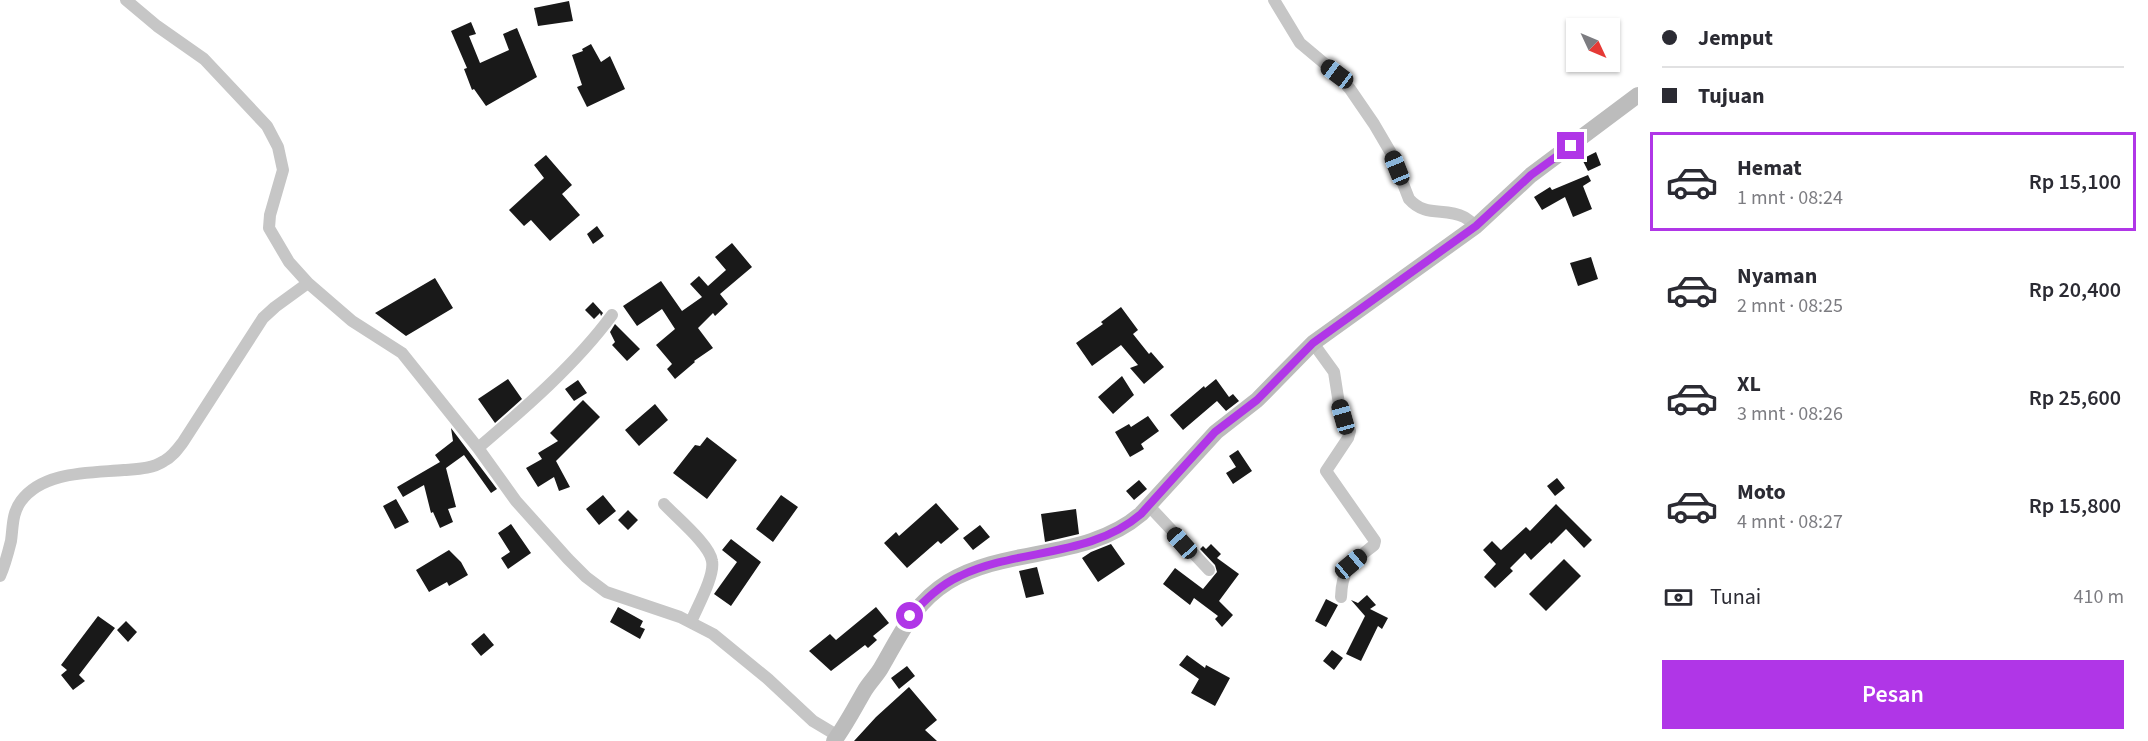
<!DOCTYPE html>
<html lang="id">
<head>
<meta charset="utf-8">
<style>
	:root { --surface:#fff; --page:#f2f2f3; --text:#2b2b33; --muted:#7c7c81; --line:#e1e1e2; --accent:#b036e7 }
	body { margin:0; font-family:"Source Sans 3",sans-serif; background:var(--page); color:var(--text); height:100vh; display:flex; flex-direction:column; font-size:22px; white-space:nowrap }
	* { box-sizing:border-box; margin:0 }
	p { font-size:20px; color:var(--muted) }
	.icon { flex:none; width:33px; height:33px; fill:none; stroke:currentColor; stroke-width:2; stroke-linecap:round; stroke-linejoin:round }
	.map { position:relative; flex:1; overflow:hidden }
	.drawer { display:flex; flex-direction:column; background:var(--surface); width:510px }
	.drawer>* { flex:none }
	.banner { display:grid; align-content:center; height:132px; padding:0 24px; background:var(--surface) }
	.needle { width:39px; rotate:134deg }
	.buttons { position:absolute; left:1566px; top:18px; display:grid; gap:12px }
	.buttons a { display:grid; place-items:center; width:54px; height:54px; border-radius:0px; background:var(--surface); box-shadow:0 2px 4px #0004; font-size:30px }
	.end { position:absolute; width:27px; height:27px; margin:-14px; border:8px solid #b036e7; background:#fff; box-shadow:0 0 0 3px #fff }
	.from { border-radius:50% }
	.car { position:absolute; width:18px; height:36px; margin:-18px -9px; border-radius:8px; box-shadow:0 0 4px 2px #0007; background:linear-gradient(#222 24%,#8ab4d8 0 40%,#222 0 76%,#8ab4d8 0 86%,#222 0) }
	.banner b { display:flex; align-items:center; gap:21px; height:57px; font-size:22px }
	.banner b+b { border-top:2px solid var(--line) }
	.banner i { width:15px; height:15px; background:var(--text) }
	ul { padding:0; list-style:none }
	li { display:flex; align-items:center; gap:18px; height:99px; margin:0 12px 9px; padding:0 12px; border:3px solid transparent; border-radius:0px }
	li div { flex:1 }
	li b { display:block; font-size:22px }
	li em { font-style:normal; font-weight:600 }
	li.current { border-color:var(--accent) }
	li>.icon { width:54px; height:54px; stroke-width:1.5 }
	.pay { display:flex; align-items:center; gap:15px; height:66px; padding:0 24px; font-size:22px }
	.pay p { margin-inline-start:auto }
	.button { display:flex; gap:12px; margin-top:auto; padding:12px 24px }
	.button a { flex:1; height:69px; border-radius:0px; background:var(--accent); color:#fff; font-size:24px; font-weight:600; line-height:69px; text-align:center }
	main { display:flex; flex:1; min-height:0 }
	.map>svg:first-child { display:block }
</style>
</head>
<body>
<main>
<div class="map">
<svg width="1638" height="741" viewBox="0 0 1638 741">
	<rect width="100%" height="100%" fill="#fff"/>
	<!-- building -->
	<path fill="#191919" d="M569 1 573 21 538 26 534 8Z
		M471 22 476 34 469 36 480 63 509 50 503 34 517 28 537 77 486 106 474 89 472 90 464 69 467 68 451 31Z
		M591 44 601 62 610 56 625 89 587 107 577 87 582 85 572 55 583 51 582 49Z
		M1596 152 1601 165 1588 171 1582 159Z
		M546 155 572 185 562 194 580 215 550 241 531 220 524 226 509 210 544 178 534 165Z
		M1588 175 1591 181 1583 186 1592 209 1573 217 1565 197 1542 210 1534 197 1550 187 1552 190Z
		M597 226 604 236 593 244 587 234Z
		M732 243 752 267 720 294 728 304 715 316 713 313 698 328 713 348 694 361 695 362 675 379 667 369 672 364 656 345 675 329 662 309 637 326 623 306 661 281 682 311 702 297 690 284 699 276 708 286 726 270 715 257Z
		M1591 257 1598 279 1578 286 1570 263Z
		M435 278 453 308 406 336 375 313Z
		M593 302 603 313 601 316 600 313 594 319 585 310Z
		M1121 307 1138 330 1133 334 1149 354 1151 352 1164 367 1144 384 1130 368 1138 365 1121 345 1092 366 1076 343 1103 324 1101 322Z
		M615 324 640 349 627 361 612 345 615 342 610 332Z
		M1122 376 1134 395 1113 414 1098 397Z
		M508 379 522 399 495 423 478 399Z
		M1216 379 1229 397 1233 394 1239 401 1226 411 1217 401 1183 430 1170 415 1204 386 1205 388Z
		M578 380 587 393 574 401 565 389Z
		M583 400 600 417 556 461 570 487 559 491 554 477 538 487 526 468 542 459 538 453 558 441 550 433Z
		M655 404 668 420 639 446 625 430Z
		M1148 416 1159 431 1141 444 1144 449 1130 457 1115 432 1129 424 1131 427Z
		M451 428 497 489 491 493 464 455 446 468 456 507 448 509 453 522 440 528 433 512 431 513 424 485 403 497 397 487 440 462 435 455 453 441Z
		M707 437 737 460 707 499 673 473 695 445 700 446Z
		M1238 450 1252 471 1233 484 1226 473 1236 467 1229 456Z
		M1557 478 1565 488 1555 496 1547 486Z
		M1139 480 1147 489 1134 500 1126 491Z
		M603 495 616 511 599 525 586 509Z
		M781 495 798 507 773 542 756 529Z
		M396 499 409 522 395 529 383 506Z
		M936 503 959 529 941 544 938 541 907 568 884 543 896 532 899 536Z
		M1556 504 1592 540 1584 548 1566 529 1551 544 1550 542 1531 560 1525 553 1510 568 1513 571 1495 588 1484 577 1496 564 1483 550 1492 541 1501 550 1526 527 1530 531Z
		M1076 509 1079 534 1045 542 1041 514Z
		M628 510 638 520 628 530 618 520Z
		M511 524 531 553 508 569 501 558 510 552 498 533Z
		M980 525 990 537 973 550 963 538Z
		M731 539 761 562 731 606 714 594 737 562 722 550Z
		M1111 544 1125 564 1098 582 1082 558 1091 552Z
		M1211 544 1221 554 1217 558 1239 574 1219 601 1233 615 1222 627 1215 619 1218 616 1194 598 1190 605 1163 584 1175 568 1203 589 1217 572 1215 565 1200 549 1203 546 1206 549Z
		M449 550 461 562 468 575 449 586 447 582 429 592 416 570Z
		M1564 559 1581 576 1546 611 1529 594Z
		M1037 567 1044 594 1026 598 1019 571Z
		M1367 595 1376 605 1370 609 1388 618 1382 629 1378 626 1361 661 1346 654 1365 616 1351 600 1358 603Z
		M1326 599 1338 605 1326 627 1315 621Z
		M618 607 643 621 640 627 645 629 640 639 610 622Z
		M876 607 889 623 873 636 877 640 868 648 865 645 831 671 809 651 830 634 836 640Z
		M98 616 115 628 79 675 85 681 73 690 61 675 67 670 61 665Z
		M126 621 137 632 128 642 117 630Z
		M484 633 494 645 481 656 471 644Z
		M1332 650 1343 658 1334 670 1323 661Z
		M1187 655 1205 668 1206 665 1230 678 1215 706 1191 693 1199 679 1179 665Z
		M907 666 915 676 899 689 891 678Z
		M909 687 937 720 925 730 937 741H854L876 717Z"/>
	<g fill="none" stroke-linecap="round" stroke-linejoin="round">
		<!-- street -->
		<path stroke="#c6c6c6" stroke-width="12" d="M126 0 157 26 204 59 267 126 278 147 283 170 270 215 269 228 289 262 308 283 352 321 402 353 478 448 516 501 568 559 586 577 606 592 680 617 713 634 768 679 813 721 838 736
			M1274 0 1300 43 1337 74 1350 89 1374 124 1391 153 1409 199C1426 218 1444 207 1464 217 1468 219 1472 223 1476 226
			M1313 343 1334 372 1339 404 1350 431 1348 438 1326 471 1375 541 1374 545C1352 563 1342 567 1341 597
			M478 448C525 408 576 364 612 315
			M664 504C676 517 710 545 712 561 715 576 697 607 691 622
			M1148 505 1209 570
			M0 576C5 565 8 553 11 541 13 527 12 513 21 501 43 471 90 473 124 470 137 469 152 469 164 461 172 457 177 450 183 442L263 318 275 307 308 283"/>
		<!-- secondary -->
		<path stroke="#bcbcbc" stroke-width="16" d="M834 741C846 725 855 707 865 690 870 682 877 675 881 668 901 634 913 604 948 582 1007 546 1086 561 1141 514L1216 432 1257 400 1313 343 1476 226 1531 175 1638 95"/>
	</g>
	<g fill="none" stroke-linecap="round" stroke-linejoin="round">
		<!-- route -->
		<path stroke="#b036e7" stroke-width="8" d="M910 616C925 600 940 585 960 576 1018 548 1090 558 1141 514L1215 432 1257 400 1313 343 1476 226 1531 175 1571 146"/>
	</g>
</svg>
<div class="buttons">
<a><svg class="needle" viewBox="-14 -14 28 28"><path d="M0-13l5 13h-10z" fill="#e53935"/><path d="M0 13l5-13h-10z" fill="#7c7c81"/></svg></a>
</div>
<i class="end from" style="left:910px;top:616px"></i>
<i class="end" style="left:1571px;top:146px"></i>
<i class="car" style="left:1337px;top:74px;rotate:307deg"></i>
<i class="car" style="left:1397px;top:168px;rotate:338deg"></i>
<i class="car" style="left:1343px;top:417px;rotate:344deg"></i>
<i class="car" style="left:1182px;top:543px;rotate:318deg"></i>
<i class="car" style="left:1351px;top:564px;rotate:50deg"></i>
</div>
<section class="drawer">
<div class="banner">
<b><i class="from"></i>Jemput</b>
<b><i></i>Tujuan</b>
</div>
<ul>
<li class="current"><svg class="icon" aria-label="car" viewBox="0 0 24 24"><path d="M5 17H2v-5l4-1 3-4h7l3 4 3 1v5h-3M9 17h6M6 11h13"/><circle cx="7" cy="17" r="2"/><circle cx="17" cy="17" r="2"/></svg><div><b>Hemat</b><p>1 mnt · 08:24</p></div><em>Rp 15,100</em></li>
<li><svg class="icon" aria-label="car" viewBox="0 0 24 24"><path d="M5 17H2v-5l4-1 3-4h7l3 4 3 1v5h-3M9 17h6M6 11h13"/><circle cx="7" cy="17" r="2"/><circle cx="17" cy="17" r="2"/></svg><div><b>Nyaman</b><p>2 mnt · 08:25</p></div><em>Rp 20,400</em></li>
<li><svg class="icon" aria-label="car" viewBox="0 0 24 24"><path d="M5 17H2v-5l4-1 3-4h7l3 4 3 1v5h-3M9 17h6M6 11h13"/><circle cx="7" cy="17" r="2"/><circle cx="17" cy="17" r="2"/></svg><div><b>XL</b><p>3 mnt · 08:26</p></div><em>Rp 25,600</em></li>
<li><svg class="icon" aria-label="car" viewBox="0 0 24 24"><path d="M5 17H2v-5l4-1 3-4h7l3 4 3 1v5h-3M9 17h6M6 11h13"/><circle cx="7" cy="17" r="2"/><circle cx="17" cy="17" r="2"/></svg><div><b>Moto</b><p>4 mnt · 08:27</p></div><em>Rp 15,800</em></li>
</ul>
<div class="pay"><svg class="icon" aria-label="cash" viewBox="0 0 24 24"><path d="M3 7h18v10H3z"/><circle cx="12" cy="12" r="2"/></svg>Tunai<p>410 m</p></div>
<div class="button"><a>Pesan</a></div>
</section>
</main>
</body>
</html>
